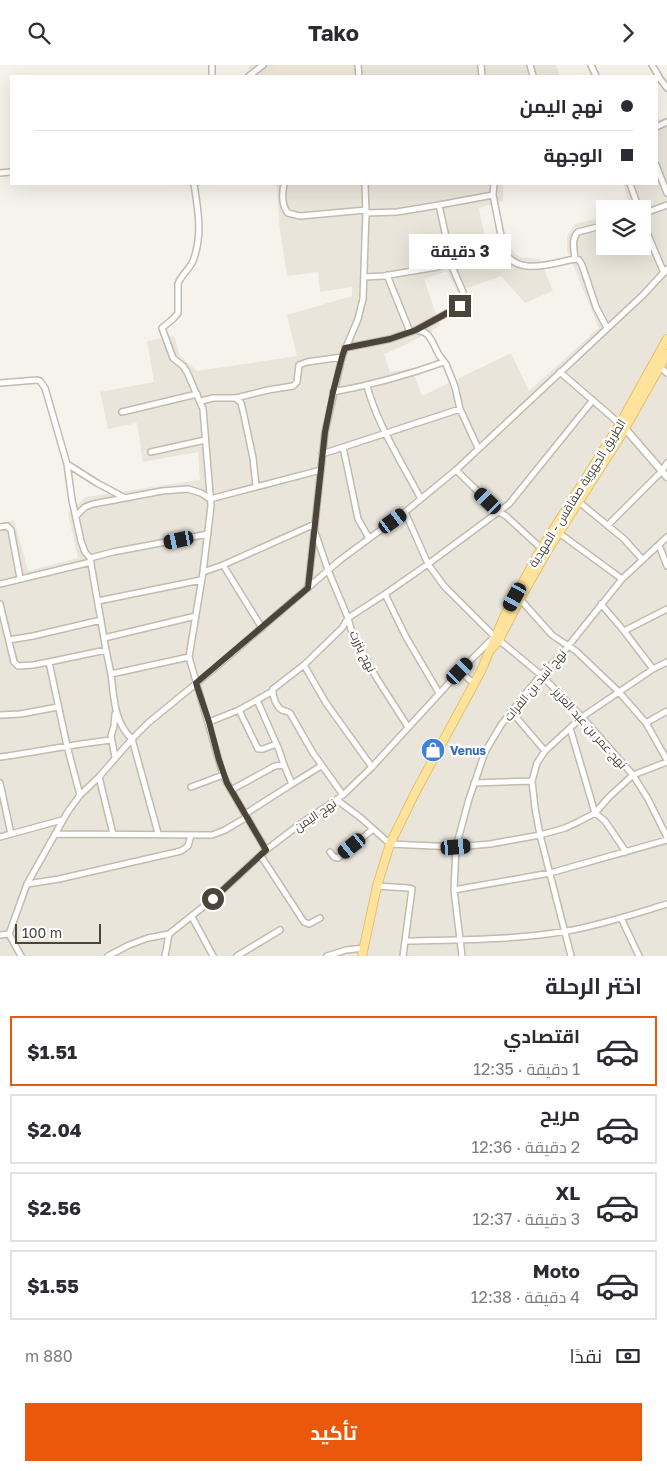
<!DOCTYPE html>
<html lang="ar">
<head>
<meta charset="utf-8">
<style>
	:root { --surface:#fff; --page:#f2f2f3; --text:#2b2b33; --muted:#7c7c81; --line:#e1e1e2; --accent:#ea580c }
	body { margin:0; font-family:"Golos Text",Cairo,sans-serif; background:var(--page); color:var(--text); direction:rtl; height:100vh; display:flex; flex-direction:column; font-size:19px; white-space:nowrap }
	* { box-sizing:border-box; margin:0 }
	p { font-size:16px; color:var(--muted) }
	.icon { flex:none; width:28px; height:28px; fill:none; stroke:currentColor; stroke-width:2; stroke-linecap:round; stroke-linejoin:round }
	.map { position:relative; height:891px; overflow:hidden; direction:ltr }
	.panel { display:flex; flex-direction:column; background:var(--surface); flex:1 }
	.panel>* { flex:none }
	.banner { position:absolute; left:10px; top:10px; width:648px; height:110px; border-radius:0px; box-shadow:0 5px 20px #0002; direction:rtl; display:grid; align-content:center; height:110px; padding:0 25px; background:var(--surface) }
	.tools { position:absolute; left:596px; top:135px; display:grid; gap:10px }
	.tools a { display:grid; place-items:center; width:55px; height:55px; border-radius:0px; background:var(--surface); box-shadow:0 5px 20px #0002; font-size:25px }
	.scale { position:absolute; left:15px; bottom:12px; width:86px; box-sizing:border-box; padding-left:5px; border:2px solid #4b4439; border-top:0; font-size:14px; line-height:18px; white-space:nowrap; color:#4b4439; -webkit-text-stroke:4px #fff; paint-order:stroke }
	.end { position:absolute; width:22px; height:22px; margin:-11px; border:6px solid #4b4439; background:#fff; box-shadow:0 0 0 2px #fff }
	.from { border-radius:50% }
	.bubble { position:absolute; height:35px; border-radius:0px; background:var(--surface); box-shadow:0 5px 20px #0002; font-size:16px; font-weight:700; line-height:35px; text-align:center; direction:rtl }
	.car { position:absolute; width:15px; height:30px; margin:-15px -8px; border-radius:6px; box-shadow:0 0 4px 1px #0007; background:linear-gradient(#222 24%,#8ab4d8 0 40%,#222 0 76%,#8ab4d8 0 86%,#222 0) }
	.banner b { display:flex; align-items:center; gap:18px; height:48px; font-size:19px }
	.banner b+b { border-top:1px solid var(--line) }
	.banner i { width:12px; height:12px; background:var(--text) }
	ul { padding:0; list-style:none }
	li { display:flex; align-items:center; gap:15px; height:70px; margin:0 10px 8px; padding:0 15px; border:2px solid var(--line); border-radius:0px }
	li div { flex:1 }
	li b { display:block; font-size:19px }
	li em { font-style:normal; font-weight:700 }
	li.active { border-color:var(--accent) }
	li>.icon { width:45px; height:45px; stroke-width:1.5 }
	h2 { padding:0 25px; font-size:22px; line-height:60px }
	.pay { display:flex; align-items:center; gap:12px; height:55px; padding:0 25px; font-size:19px }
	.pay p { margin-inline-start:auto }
	.action { display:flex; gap:10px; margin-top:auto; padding:10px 25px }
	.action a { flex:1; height:58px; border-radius:0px; background:var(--accent); color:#fff; font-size:20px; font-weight:700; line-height:58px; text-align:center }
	header { display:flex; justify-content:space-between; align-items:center; height:65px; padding:0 25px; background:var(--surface); font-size:22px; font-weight:700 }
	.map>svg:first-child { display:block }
</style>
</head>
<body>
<header><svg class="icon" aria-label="forward" viewBox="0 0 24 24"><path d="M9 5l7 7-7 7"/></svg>Tako<svg class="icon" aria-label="search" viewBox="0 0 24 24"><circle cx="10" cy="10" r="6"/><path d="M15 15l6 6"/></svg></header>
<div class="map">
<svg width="667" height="891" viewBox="0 0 667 891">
	<rect width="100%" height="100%" fill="#f6f3ec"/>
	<!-- residential -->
	<path fill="#eae5da" d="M250 0H556L560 11H252L248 2Z
		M656 52 659 55 667 52V891H0V458L14 455 28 506 78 493 68 448 86 432 200 415 198 387 143 397 137 358 108 364 100 327 154 317 147 276 174 271 180 291 197 306 297 291 287 250 352 231V222L320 227 318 207 287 211 279 158 277 119H503V136L479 143 487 184H511L519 192 540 194 553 226 525 238 501 211 457 227 447 206 424 214 440 261 407 279 384 289 390 307 412 303 422 331 511 288 529 326 599 263 567 185V171L575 159 605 152V181H642V144H631L623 119H656Z"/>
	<!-- education -->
	<path fill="#efe8d6" d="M276 0H352L354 11H263Z"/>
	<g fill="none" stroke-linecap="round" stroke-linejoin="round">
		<!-- minor casing -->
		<g stroke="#c2bbae" stroke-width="8">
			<path id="minor" d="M358 0 359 11
				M481 0 482 11
				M530 0 533 11
				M591 0 596 11
				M652 0 661 15 667 23
				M212 11V0
				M249 11 263 0
				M656 62 667 57
				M656 100 667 128
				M0 108 11 107
				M194 119C198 145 203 170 193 196 189 205 181 210 178 219V248L173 254 162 263 173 293 183 301 187 307 203 344 211 441 203 507 189 592 223 710 231 725 266 785
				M284 119C282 129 281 140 288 148L300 151 366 145
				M630 119 639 144
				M493 130 504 186C518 212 552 198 575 194L579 195 582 200 596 242 607 263
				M439 140 493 130 494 119
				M366 148 397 147 439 140 453 204 463 227 464 236 460 241 416 265
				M642 149 667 140
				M642 156 664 208
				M575 194C574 184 571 174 578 167L605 160
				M387 210 410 267
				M364 212 383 211 437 202 451 196
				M345 283 390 274 416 265 424 267 428 270 432 276 439 290 446 299 455 322 460 344
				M660 302 667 308
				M560 307 620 359
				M0 318 37 315 40 316 45 323 67 399 72 435 81 476 85 487 90 493
				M367 321C377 359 402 398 421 434
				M333 327C371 320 408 310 444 297
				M236 333 241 338 243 346 253 393 256 421
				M201 336 213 333H236L268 325 293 321 297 317 299 300 307 297 342 292
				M122 347 197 329
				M343 382 358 454 369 473
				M151 387 205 375
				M322 389 460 344 478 383
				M67 399 97 418 125 433
				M456 405 499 447 506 451 542 484
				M579 437 624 474 642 494
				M405 447 428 499 444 521 494 571 541 610 582 652 633 710 648 734 667 772
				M76 451 85 442 93 439 162 426 188 424 201 428 210 434 321 405
				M608 460 662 406 667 398
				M0 462 7 461 11 465 20 513
				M315 467 328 505 348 553 352 568 376 612 408 662
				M559 468 622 514
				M659 480 667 501
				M223 500 315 459
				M203 507 223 500 262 563
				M0 519 91 497
				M308 523 325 367 342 292 358 254 363 234 366 148 365 119
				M385 529 428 499 509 439 593 335
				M520 534 552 570 576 586 619 627 646 658 667 695
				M98 536 201 515
				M0 539 14 597 18 601 33 600 49 597
				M601 539 624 566 653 604
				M624 566 667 544
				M104 573 196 551
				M9 575 33 571 101 555
				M106 585 90 493 113 487 208 469
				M304 600 326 638 372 702
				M460 606 474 619
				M257 635 279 685 284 700
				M239 645 273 626
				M511 646 545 686
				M0 650 20 649 58 642
				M209 657 239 645 258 684H263L276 679
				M646 658 667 646
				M570 663 595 748 605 756 626 787
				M0 692C37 687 74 679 111 675
				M115 692 111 671 114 661 115 649
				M99 712 113 769
				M0 718 11 769 62 755
				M474 718 532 716
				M292 719 321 701
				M191 722 223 710
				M231 725 275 701 284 700 292 719 245 749
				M80 730 67 681 49 597 106 585 111 609
				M343 730 313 688 290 648C288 646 284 646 282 645 276 642 272 630 273 624L304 600 342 563 348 553 385 529 406 572 439 628
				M337 735 361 753 390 779 456 782 490 779 540 770 565 763 578 757 595 748 609 732 633 710 667 697
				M158 768 132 674C114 657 114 633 111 609L189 592
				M55 769 212 770 225 765 247 752
				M0 772 11 769
				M330 787 334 792 338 793 373 764
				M261 791 304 857 309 859 320 853
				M27 819 59 814 181 786 188 781 191 770
				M377 821 408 823 412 824 403 891
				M454 825 550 808 667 775
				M192 852 213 891
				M621 853 639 891
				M9 869 27 819 67 748 80 730 99 712 132 674 148 658 215 603 340 495 405 447 456 405 643 230 667 204
				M0 870 9 869 21 891
				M405 876C458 875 515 875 567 866 601 860 634 849 667 839
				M108 891 129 880 148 873 169 869 213 834 266 785 300 759 343 730 372 702 460 606 494 572
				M165 891 169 869
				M237 891 280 865
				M327 891 346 885 364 883
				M462 891 454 825 456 782 469 734 485 687 501 660 526 628 541 610 561 590 622 514 667 472
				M571 891 540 770 535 743 532 716 537 698 545 686 582 652 653 604 667 597"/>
		</g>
		<!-- tertiary casing -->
		<g stroke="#c2bbae" stroke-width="9">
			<path id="tertiary" d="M622 360 667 412"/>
		</g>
		<!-- primary casing -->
		<g stroke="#e6c16a" stroke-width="10">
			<path id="primary" d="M492 583 499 575 520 534 546 488 620 372 667 289
				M362 891 377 821 390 779 415 728 481 606 504 552 541 484 620 359 667 274"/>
		</g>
		<!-- minor -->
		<use href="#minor" stroke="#fff" stroke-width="5"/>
		<!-- tertiary -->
		<use href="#tertiary" stroke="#fff" stroke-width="6"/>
		<!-- primary -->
		<use href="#primary" stroke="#ffe39c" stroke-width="8"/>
	</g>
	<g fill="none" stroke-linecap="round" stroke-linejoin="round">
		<!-- route -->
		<path stroke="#4b4439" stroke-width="6" d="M213 834 266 785 227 718 219 695 209 657 196 618 308 523 325 367 333 327 342 292 345 283 390 274 416 265 460 241"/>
	</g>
	<!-- icons -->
	<defs>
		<g id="shop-disc" transform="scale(1.25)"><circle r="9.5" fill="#3f7fe0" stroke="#fff"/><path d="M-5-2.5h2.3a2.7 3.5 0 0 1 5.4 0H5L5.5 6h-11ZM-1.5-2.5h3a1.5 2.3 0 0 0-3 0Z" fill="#fff"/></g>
	</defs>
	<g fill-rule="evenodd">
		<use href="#shop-disc" x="433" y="685"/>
	</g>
	<g text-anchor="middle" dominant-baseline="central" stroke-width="4.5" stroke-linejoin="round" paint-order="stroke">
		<!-- street labels -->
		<g font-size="12" fill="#4b4439" stroke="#fff">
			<text transform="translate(577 428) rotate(-58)">الطريق الجهوية صفاقس - المهدية</text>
			<text transform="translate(363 586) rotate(64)">نهج بنزرت</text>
			<text transform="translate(535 620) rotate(-50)">نهج أسد بن الفرات</text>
			<text transform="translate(590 663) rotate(48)">نهج عمر بن عبد العزيز</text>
			<text transform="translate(315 750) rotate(-34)">نهج اليمن</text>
		</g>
		<!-- shop labels -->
		<g font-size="12" font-weight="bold" fill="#366cbe" stroke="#fff" text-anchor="start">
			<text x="450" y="685">Venus</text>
		</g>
	</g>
</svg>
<div class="tools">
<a><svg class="icon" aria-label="layers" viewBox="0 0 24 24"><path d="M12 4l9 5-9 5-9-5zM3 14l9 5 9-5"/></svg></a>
</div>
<div class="scale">100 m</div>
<i class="end from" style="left:213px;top:834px"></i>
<i class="end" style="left:460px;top:241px"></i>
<div class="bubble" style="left:409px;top:169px;width:102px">3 دقيقة</div>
<i class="car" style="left:488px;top:436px;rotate:314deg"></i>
<i class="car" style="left:393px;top:456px;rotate:54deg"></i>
<i class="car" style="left:179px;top:475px;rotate:258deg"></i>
<i class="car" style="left:515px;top:532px;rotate:209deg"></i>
<i class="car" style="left:460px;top:606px;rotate:44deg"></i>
<i class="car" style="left:352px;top:781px;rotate:231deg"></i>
<i class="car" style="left:456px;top:782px;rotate:85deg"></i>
<div class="banner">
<b><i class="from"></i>نهج اليمن</b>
<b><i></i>الوجهة</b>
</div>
</div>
<section class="panel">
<h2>اختر الرحلة</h2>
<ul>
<li class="active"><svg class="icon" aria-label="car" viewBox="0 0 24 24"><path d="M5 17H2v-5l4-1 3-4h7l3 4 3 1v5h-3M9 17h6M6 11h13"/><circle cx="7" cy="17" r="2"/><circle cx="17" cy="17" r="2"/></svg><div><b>اقتصادي</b><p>1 دقيقة · 12:35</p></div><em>$1.51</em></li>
<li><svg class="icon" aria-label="car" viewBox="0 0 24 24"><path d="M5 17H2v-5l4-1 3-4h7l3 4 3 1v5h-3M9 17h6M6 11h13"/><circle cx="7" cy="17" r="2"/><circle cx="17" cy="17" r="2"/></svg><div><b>مريح</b><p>2 دقيقة · 12:36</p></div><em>$2.04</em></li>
<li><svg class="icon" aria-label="car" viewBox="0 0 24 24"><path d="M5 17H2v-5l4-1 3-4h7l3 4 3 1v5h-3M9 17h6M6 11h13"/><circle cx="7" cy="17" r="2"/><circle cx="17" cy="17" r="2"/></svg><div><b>XL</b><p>3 دقيقة · 12:37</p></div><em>$2.56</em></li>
<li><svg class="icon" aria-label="car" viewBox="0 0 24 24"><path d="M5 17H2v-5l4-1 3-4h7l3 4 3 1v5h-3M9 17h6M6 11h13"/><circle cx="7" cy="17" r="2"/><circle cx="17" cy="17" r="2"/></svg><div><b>Moto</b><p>4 دقيقة · 12:38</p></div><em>$1.55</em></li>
</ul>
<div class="pay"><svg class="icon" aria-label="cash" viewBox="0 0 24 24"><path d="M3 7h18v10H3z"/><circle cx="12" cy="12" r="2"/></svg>نقدًا<p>880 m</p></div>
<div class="action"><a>تأكيد</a></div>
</section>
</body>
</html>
